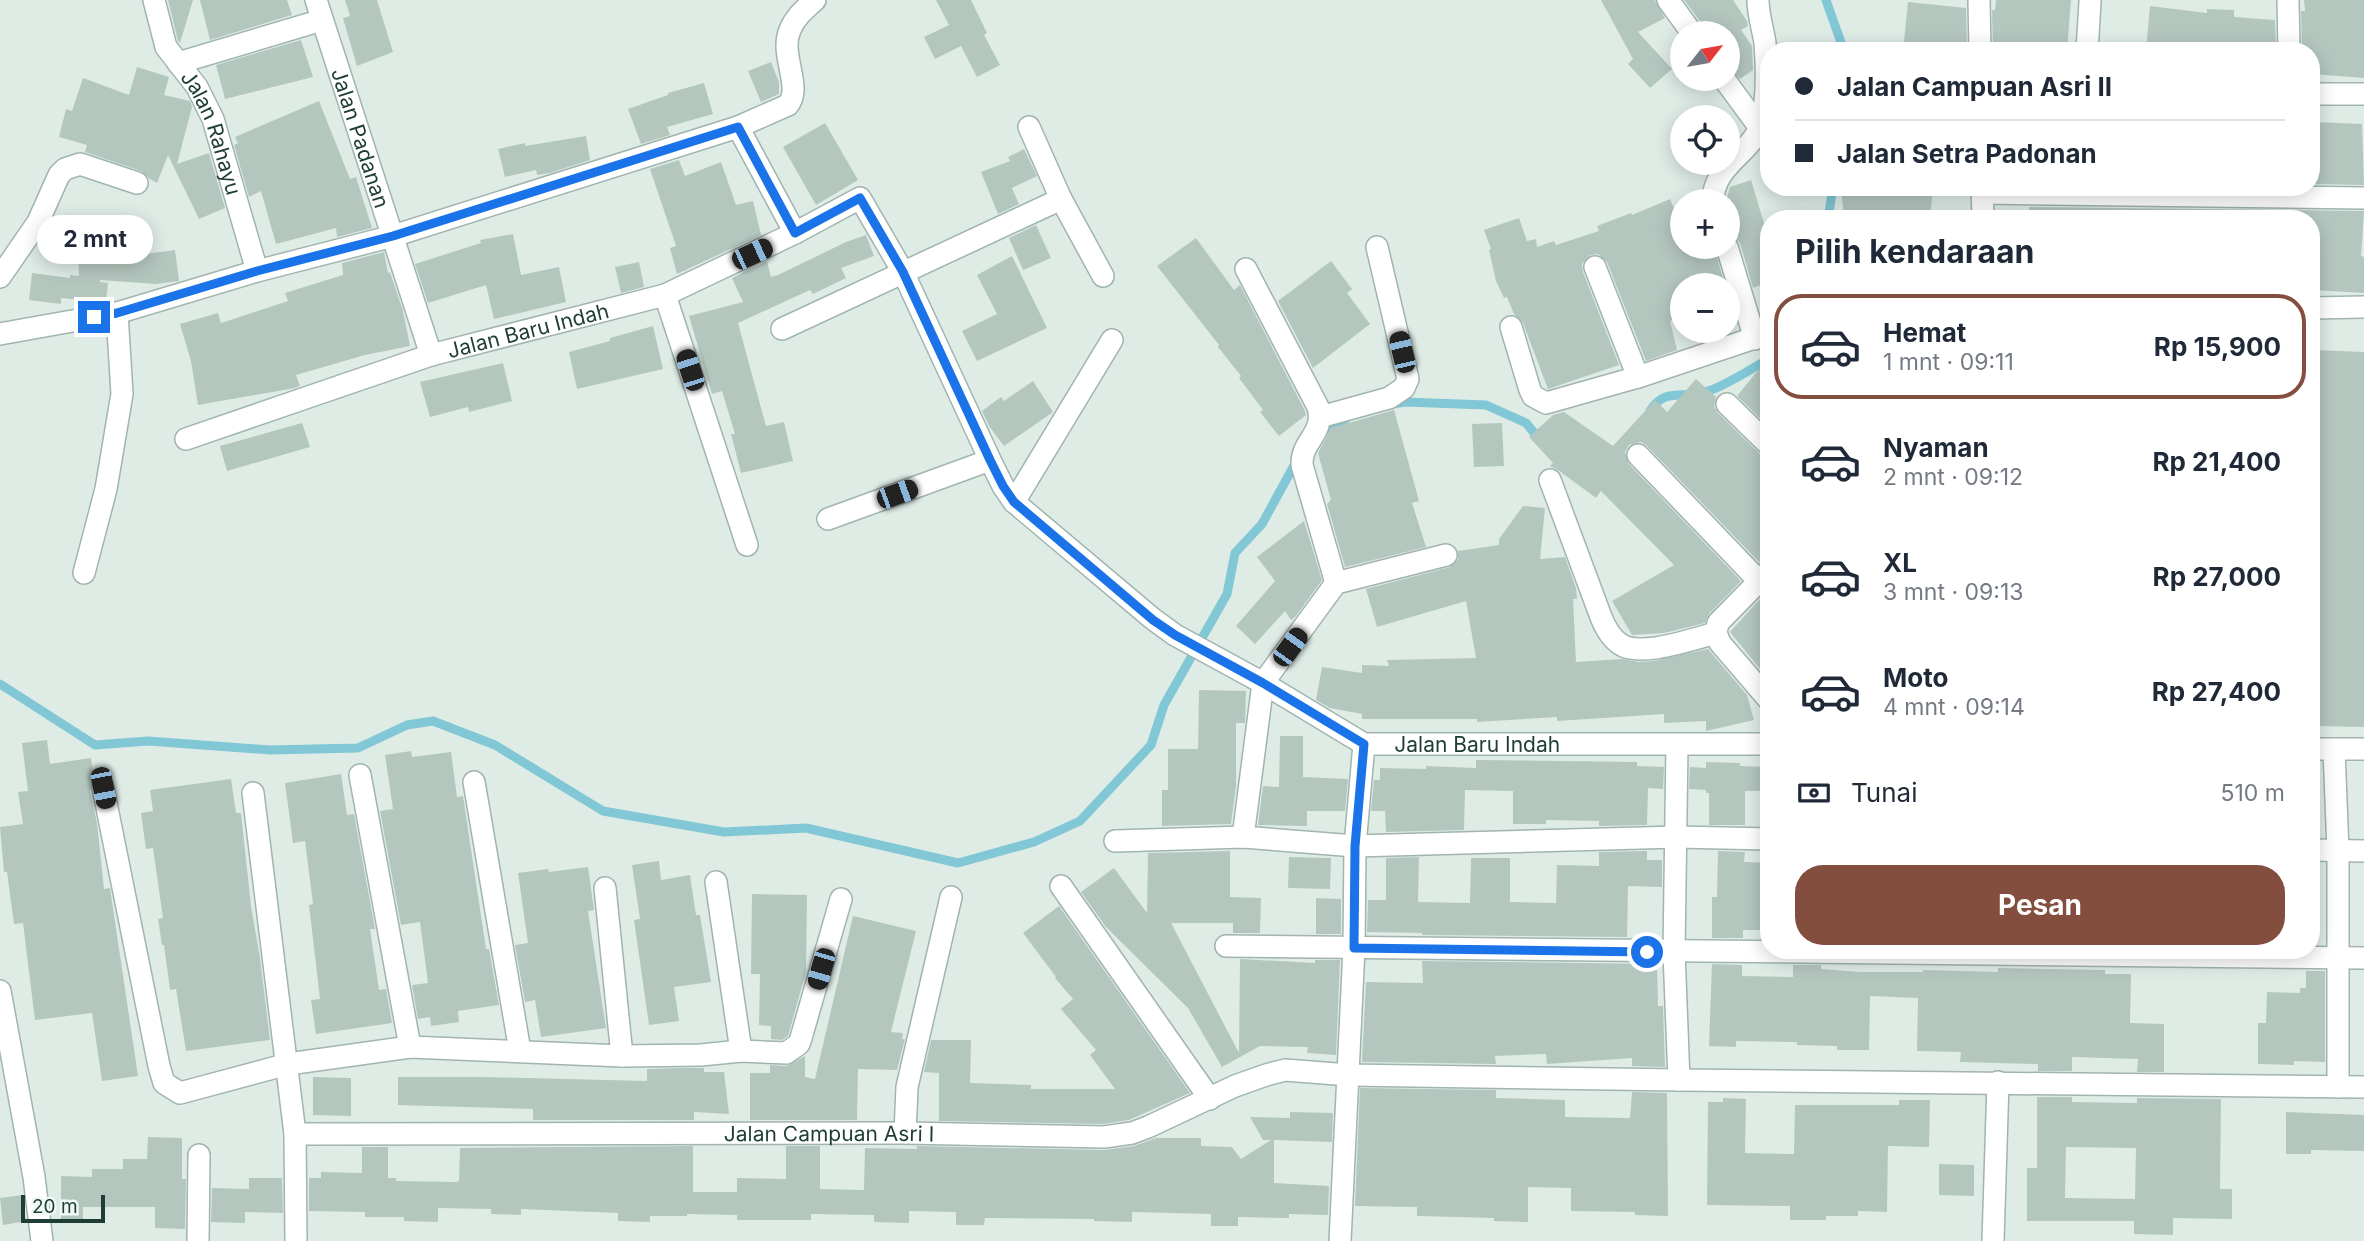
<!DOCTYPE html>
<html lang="id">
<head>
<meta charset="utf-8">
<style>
	:root { --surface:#fff; --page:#f6f6f7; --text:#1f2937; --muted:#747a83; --line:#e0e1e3; --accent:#844e3f }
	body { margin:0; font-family:Inter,sans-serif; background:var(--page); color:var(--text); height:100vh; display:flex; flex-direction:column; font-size:26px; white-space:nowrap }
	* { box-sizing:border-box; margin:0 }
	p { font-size:23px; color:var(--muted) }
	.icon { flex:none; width:38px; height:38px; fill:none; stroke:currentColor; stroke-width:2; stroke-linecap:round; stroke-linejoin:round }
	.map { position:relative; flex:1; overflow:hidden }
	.sheet { position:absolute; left:1760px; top:210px; width:560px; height:749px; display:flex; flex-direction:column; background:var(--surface); border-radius:28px; box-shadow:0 4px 18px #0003 }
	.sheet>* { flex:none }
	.top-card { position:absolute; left:1760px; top:42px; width:560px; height:154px; border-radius:28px; box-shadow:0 4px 18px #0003; display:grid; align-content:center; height:154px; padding:0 35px; background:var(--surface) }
	.needle { width:46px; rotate:59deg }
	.tools { position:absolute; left:1670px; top:21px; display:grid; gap:14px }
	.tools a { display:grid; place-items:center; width:70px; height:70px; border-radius:50%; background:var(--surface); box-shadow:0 4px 18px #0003; font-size:35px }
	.scale { position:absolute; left:21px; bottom:18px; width:84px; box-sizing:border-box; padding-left:7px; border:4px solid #1e3d36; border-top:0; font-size:19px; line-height:24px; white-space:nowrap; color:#1e3d36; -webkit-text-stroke:5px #eff8f4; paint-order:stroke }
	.end { position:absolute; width:32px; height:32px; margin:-16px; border:9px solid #1a73e8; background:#fff; box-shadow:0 0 0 4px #fff }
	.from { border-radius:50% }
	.bubble { position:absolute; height:49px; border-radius:24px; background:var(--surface); box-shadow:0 4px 18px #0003; font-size:23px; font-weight:700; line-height:49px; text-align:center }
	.car { position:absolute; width:21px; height:42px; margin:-21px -10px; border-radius:9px; box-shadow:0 0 5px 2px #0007; background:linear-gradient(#222 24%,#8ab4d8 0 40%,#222 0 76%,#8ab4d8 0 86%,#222 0) }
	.top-card b { display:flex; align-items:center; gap:24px; height:66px; font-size:26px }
	.top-card b+b { border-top:2px solid var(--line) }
	.top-card i { width:18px; height:18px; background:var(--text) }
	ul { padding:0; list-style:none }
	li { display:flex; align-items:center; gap:21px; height:105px; margin:0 14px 10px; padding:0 21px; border:4px solid transparent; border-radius:28px }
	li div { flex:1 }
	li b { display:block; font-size:26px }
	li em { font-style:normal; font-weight:700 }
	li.current { border-color:var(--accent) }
	li>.icon { width:63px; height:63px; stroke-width:1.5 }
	h2 { padding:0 35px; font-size:32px; line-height:84px }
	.pay { display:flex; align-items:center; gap:18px; height:77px; padding:0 35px; font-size:26px }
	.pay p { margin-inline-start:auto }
	.cta { display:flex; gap:14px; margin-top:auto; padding:14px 35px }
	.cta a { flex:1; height:80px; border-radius:28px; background:var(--accent); color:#fff; font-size:28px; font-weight:700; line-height:80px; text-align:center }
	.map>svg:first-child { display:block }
</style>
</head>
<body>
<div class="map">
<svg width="2364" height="1241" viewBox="0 0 2364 1241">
	<rect width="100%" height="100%" fill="#dfece6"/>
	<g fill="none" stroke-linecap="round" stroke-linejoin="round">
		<!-- stream -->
		<path stroke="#81c7d6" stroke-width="9" d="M1826 0 1844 51
			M1828 219 1833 187
			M1392 404 1405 402 1486 405 1526 423 1541 441
			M1650 411C1665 387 1682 399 1705 392 1723 388 1752 368 1769 359
			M1318 433 1346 419
			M0 684 95 745 148 741 270 750 358 748 407 725 433 721 495 745 603 811 724 832 806 828 958 863 1034 842 1080 821 1151 745 1164 705 1227 594 1235 553 1262 524 1297 460"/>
	</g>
	<!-- building -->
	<path fill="#b4c7bf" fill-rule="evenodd" d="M168 0H193L180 43 178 41Z
		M200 0H287L292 15 210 40Z
		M345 0H377L393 52 357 66 343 18 350 16Z
		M936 0H971L987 33 984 35 1000 65 977 77 961 46 935 59 924 37 949 25Z
		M1601 0H1655L1665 18 1638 32 1672 69 1650 88 1628 64 1633 59Z
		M1684 0H1733L1747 21 1748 26 1741 30 1752 46 1753 70 1740 79 1727 67V33H1705L1703 25Z
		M1996 0H2071L2067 51H1993L1992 10H1995Z
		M2304 0H2364V78L2312 74V51H2302L2301 11H2305Z
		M1908 2 1966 8 1967 51H1903Z
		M2150 6 2207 13V9L2234 10V17L2275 20 2276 51 2178 48V51H2146Z
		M301 40 313 77 225 99 216 65Z
		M771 62 779 82V94L761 102 748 71Z
		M137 67 169 77 164 95 190 101 192 107 177 164 209 153 225 208 199 219 168 155 157 183 150 179 141 171 85 152 87 145 59 137 66 109 72 111 83 78 129 95Z
		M704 83 713 114 667 127 670 135 641 144 628 109 668 95V93Z
		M319 101 350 179 356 177 372 228 337 237 336 228 276 244 261 191 249 197 234 145 238 143 235 137Z
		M2315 122 2362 124 2364 185 2312 184Z
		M825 123 858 180 816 205 783 147Z
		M586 136 590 160 550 173 537 175 536 170 505 177 498 149 525 143V146Z
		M1024 149 1037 176 1012 188 1019 204 998 214 981 172 1010 161 1008 157Z
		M679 160 685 176 721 162 736 205 753 201 761 235 677 274 670 248 676 246 650 169Z
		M1751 180 1769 240V282L1753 288 1740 243 1735 237 1727 213 1726 201 1730 187Z
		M1841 187H1933L1930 219H1844Z
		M1670 199 1682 227V252L1700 247H1714L1725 285H1682V316L1670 321 1677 350 1646 361 1607 262 1598 254 1590 255 1582 264 1583 272 1619 365 1548 389 1523 323 1514 314 1507 297 1504 298 1496 281 1489 250 1491 249 1484 230 1519 218 1527 241 1536 239 1537 247 1554 241 1556 245 1599 231 1597 226 1631 213 1632 215Z
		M2029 207 2364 211 2361 256 2364 257V293L2312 290V219H2029Z
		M1036 225 1051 258 1023 270 1009 238Z
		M513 234 521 275 559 267 566 302 494 319 486 285 428 303 415 264 481 243 480 240Z
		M866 235 874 256 841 268 846 278 813 294 810 290 738 323 766 426 784 422 793 461 741 473 731 434H735L722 391 712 394 689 316 743 302 732 278 767 261 771 277 778 275 846 242Z
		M1196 238 1234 290 1240 285 1305 411 1306 415 1279 436 1260 412 1263 410 1239 378 1241 376 1218 347 1219 345 1157 266Z
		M78 246H102V254L131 256 175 250 179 281 156 284 100 280V282L108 283 106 302 80 306V300L61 298V304L29 300 32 273 70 278V275L79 276Z
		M384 252 388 273 390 272 403 311 410 346 365 355 296 375 300 386 295 388 198 405 191 361 180 324 218 313 221 323 288 301 285 293 343 275 342 263Z
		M1012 256 1047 328 977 361 962 331 997 314 977 275Z
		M1331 261 1352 289 1347 293 1370 324 1313 368 1278 301Z
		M639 262 644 287 621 293 615 267Z
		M653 326 663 369 577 389 569 352 610 341V338Z
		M2313 350 2364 352V727L2317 726 2318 682H2312L2313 614H2319V560H2316L2318 412 2313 411Z
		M1769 357V427L1737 396Z
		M503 363 512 401 469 412 468 407 430 417 420 382Z
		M1696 379 1716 397 1714 407 1718 413 1760 454 1769 458V559L1759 562 1647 446 1641 442 1629 445 1625 452 1629 464 1741 581 1709 614 1705 623 1664 633 1632 635 1612 601 1674 565 1601 491 1596 498 1558 470 1550 466 1553 463 1529 437 1553 415 1564 412 1613 446 1655 400 1667 412Z
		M1033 381 1053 412 1004 446 989 426 982 411 1001 397 1004 401Z
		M1394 410 1419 501 1412 503 1426 547 1345 567 1327 504 1331 500 1318 453 1331 428Z
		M302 423 310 447 227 471 220 446Z
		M1502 423 1504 466 1474 467 1472 424Z
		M1523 506 1545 508 1540 559 1565 557 1576 588 1577 599H1573L1576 662 1622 659 1639 662 1653 661 1708 649 1747 695 1754 720 1706 731V721L1664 723V714L1557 721V717L1477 722V719H1362V714L1330 708 1316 700 1322 667 1362 673V665L1389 666 1387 660 1476 658 1466 601 1377 627 1366 589 1450 567 1458 559V551L1499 545V539Z
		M1304 521 1322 580 1296 616 1291 620 1285 611 1255 644 1236 626 1275 581 1257 557Z
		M1769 589V680L1730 632Z
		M1199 690 1246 691 1245 723H1236V786L1231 824 1162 826V790H1168V749H1198Z
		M1280 736H1303V777L1348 779 1345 811H1307V826L1258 825 1263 786 1279 787Z
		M47 740 50 764 91 758 94 778 90 791 97 823 104 889 110 888 111 895 138 1076 102 1081 92 1013 35 1020 23 923 14 924 7 872H4L0 827 23 824 18 792 28 791 22 743Z
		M411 751 412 757 451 752 457 797 463 796 486 949H489L499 1005 458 1011 459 1022 431 1026 430 1017 418 1019 412 985 428 983 420 922 401 925 380 811 393 809 385 755Z
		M1476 760 1637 762V766L1664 767 1663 789 1648 788 1647 825 1599 826V821L1546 820V824H1513V791L1465 790 1464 830 1386 832 1385 811H1371L1374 780H1380V768L1426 769V766L1476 768Z
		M1706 762 1740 763V766L1769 767V791H1745V825H1709V793H1706V790L1689 789 1690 767 1706 768Z
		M341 774 347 815 354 814 375 929H370L379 990 386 989 392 1023 316 1034 311 1000 320 999 309 905 313 904 305 841 293 843 285 783Z
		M231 779 236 813H241L251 906 260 958 270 1040 186 1051 176 989 170 990 164 945H162L158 919 163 918 153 848 146 849 141 813 153 811 150 790Z
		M1230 851V897L1261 898 1260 933H1233V923H1171L1239 1053 1240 959 1315 963V960H1340L1336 1055 1307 1053 1308 1047 1260 1046 1222 1067 1188 1008 1106 927 1081 892 1114 868 1147 913 1148 853Z
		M1647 851V860H1662V887L1628 886 1627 937 1422 935V933L1367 932 1368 900H1386V858L1419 857 1418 902 1470 903 1471 858H1510V902L1556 903 1557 865 1599 866V852Z
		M1718 851 1745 852 1744 862 1769 863V930H1743V938H1712V897H1717Z
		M1289 857 1331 858 1330 889 1288 888Z
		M659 861 661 880 690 875 696 915H700L711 982 674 987 679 1021 649 1025 634 920 640 919 632 865Z
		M588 867 594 910 588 911 606 1028 541 1037 535 1000 525 1002 515 945 528 943 518 873 548 869 549 872Z
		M752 894 807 895 806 972 788 1036 782 1040 771 1039V1026L759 1025 760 974H751Z
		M1316 898 1341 899V934H1316Z
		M1059 906 1190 1093 1129 1120 1103 1124 939 1121V1073L924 1072 931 1040H971L970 1083 1031 1085V1089H1115L1090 1055 1096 1050 1061 1009 1073 999 1055 978 1056 977 1023 933Z
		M853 916 916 931 891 1032 903 1033 902 1039H905L897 1070 858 1069 857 1120H750V1073H770V1065L786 1066 805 1056V1077L815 1079Z
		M1422 961 1657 964 1658 1006H1663L1665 1067 1632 1066V1058L1547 1064 1546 1054 1495 1056 1496 1064 1362 1062 1366 982 1423 983Z
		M1712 964 1742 965V976L1793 977V965H1821V969L1860 972H1923V970L1998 972V968L2105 970V974H2131L2130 1023 2164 1024V1072H2137L2138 1059 2072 1057V1071H2038V1064L1960 1062 1961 1052 1917 1051 1918 998 1870 996 1869 1050H1837V1046L1797 1045V1042L1736 1041V1047L1709 1046Z
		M2306 971H2325V1062L2294 1061V1065L2258 1064V1023H2266L2267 992 2300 993V988H2306Z
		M681 1068H704V1072H724L729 1114 694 1112V1120H533V1109L398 1105V1077H484L647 1081V1069Z
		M313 1077 351 1078V1116L313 1115Z
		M1360 1088 1496 1090V1098L1565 1100V1117L1630 1118 1632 1092 1667 1093 1668 1216 1635 1215V1212L1571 1211V1188L1528 1187V1222L1494 1221V1218L1417 1216V1207L1355 1206Z
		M2037 1097H2072V1102L2137 1103V1098L2221 1099 2220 1189H2232V1219L2173 1218V1235L2134 1234V1221H2027V1168H2037ZM2066 1147 2136 1148 2135 1199 2065 1198Z
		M1723 1098 1746 1099 1745 1153 1794 1154 1795 1105H1899V1100H1930L1929 1147 1888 1146 1887 1212 1858 1211V1216H1826V1220H1790V1206L1707 1205 1708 1102H1723Z
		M1290 1112 1333 1113 1332 1142 1274 1140V1183L1329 1186 1328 1215 1289 1214V1218L1238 1217V1226H1211V1214L1132 1212V1222L1094 1221V1219L985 1218 984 1225H956V1212L909 1211V1223L874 1222V1215L811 1214V1220H737V1215L687 1214V1216H650V1222L618 1221V1213L521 1209V1215L491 1214V1209L438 1208V1222L404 1221V1217H365V1212L309 1211V1178H321V1172L362 1173V1147H388V1178H396V1181L456 1182 459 1181 460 1148 693 1146V1192H737V1178L786 1179V1146H820V1189L864 1190 865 1148 917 1149V1146L1104 1150 1134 1146 1156 1138H1201V1146L1232 1147 1241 1159 1271 1140H1263L1250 1117 1290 1118Z
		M2286 1112 2364 1115V1151L2311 1150V1154H2286Z
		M148 1137 182 1138V1179H186L185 1229 155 1228V1207H83V1221L61 1220V1176L92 1177V1169H123V1159H147Z
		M1939 1164 1974 1165V1196L1939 1195Z
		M249 1178H282L283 1213 245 1212V1223L211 1222 212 1188 249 1189Z
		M22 1195 26 1221 3 1225 0 1198Z"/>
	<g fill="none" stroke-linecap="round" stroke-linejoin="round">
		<!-- street casing -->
		<g stroke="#a1b4ae" stroke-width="24">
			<g id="street">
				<path id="s1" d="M154 0 166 47 197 87 213 119 257 271"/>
				<path id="s2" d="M316 0 431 355"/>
				<path d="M1668 0 1692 33"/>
				<path d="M1979 0 1980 51"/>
				<path d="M2288 0 2289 51"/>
				<path d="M2087 51 2090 2"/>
				<path d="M178 63 322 20"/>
				<path d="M1724 79 1760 128"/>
				<path d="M2312 94H2364"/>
				<path d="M738 127 795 233"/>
				<path d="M1029 127 1061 199 1103 276"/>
				<path d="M1982 187 1983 219"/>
				<path d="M1982 193 2364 198"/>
				<path d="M1713 201C1713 165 1753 152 1761 124 1768 99 1767 69 1765 43 1763 29 1758 15 1758 0"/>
				<path d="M1727 247 1755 339"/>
				<path d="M1595 267 1638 377"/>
				<path d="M1246 269 1318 407C1325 435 1301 440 1302 465L1336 583"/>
				<path d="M0 277 38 222 59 175 65 169 80 164 137 183"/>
				<path d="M665 295 747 545"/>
				<path d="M2312 308 2364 307"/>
				<path d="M1511 327 1530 390 1533 396 1546 403 1638 377 1769 333"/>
				<path d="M782 329 1061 199"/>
				<path d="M0 334 117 313 257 271 393 236 738 127 788 105C803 87 779 54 790 30 795 17 805 9 815 0"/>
				<path d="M1727 404 1769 445"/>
				<path d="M1320 417 1389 398 1404 388 1408 379 1377 247"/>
				<path id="s3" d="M186 439 431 355 665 295 795 233 860 198 903 272 990 460 1003 486 1014 502 1153 619 1175 635 1263 683 1364 744H1769"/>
				<path d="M1638 455 1759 581"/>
				<path d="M1550 480 1601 617C1605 627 1611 638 1620 644 1639 658 1693 639 1716 633"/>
				<path d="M1014 502 1112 340"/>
				<path d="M828 519 990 460"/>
				<path d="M1768 572 1718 623 1716 633 1720 643 1769 700"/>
				<path d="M84 573 106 489 122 394 117 313"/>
				<path d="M1677 745 1674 952 1679 1080"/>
				<path d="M2312 749H2364"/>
				<path d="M2334 750 2338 851V1087"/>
				<path d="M360 775 410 1047"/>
				<path d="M474 782 520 1051"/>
				<path d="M103 788 159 1066 164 1083 180 1093 288 1064 410 1047 622 1056 701 1055 741 1051 786 1053 799 1044 801 1038 841 899"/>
				<path d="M253 793 295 1134 296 1241"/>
				<path d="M1243 837 1263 683 1336 583 1446 555"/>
				<path d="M1115 841 1243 837 1355 846 1677 837 1769 839"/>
				<path d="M2312 850 2364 851"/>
				<path d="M716 882 741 1051"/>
				<path d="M1061 886 1210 1099"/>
				<path d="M605 888 622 1056"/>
				<path d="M1226 946 2364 958"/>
				<path d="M0 991 34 1177 42 1241"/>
				<path d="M905 1133 907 1087 951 897"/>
				<path id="s4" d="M295 1134 905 1133 1104 1137 1132 1133 1148 1127 1235 1086 1266 1075 1285 1070 1349 1075 1679 1080 2364 1087"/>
				<path d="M198 1241 199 1155"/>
				<path d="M1340 1241 1354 948 1355 846 1364 744"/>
				<path d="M1993 1241 1998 1082"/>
			</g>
		</g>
		<!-- street -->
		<use href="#street" stroke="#fff" stroke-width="21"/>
	</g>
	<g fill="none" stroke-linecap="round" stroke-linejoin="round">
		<!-- route -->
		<path stroke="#1a73e8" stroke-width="9" d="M94 317 117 313 257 271 393 236 738 127 795 233 860 198 903 272 990 460 1003 486 1014 502 1153 620 1175 635 1263 683 1364 744 1355 846 1354 948 1647 952"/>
	</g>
	<g text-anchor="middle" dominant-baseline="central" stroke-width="7" stroke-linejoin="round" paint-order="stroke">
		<!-- street labels -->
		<g font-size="21" fill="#1e3d36" stroke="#eff8f4">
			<text stroke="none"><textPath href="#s1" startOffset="147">Jalan Rahayu</textPath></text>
			<text stroke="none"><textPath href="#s2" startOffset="145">Jalan Padanan</textPath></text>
			<text stroke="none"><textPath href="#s3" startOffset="359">Jalan Baru Indah</textPath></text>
			<text stroke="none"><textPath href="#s3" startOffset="1600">Jalan Baru Indah</textPath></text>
			<text stroke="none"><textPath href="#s4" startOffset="534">Jalan Campuan Asri I</textPath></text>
		</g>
	</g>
</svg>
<div class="tools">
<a><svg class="needle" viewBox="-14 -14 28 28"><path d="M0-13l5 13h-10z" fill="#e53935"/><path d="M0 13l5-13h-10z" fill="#747a83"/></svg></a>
<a><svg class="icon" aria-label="locate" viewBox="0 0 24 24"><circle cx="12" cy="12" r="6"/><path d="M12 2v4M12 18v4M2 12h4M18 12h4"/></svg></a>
<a>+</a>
<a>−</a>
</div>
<div class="scale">20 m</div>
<i class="end from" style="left:1647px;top:952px"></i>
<i class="end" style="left:94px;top:317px"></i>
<div class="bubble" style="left:37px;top:215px;width:116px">2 mnt</div>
<i class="car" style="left:752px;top:254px;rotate:65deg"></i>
<i class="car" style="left:1402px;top:352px;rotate:347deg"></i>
<i class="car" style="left:690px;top:370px;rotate:342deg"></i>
<i class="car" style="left:897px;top:494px;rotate:70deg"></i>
<i class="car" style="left:1290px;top:647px;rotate:36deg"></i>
<i class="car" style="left:103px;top:788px;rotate:169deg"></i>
<i class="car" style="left:821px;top:969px;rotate:196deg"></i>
<div class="top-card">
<b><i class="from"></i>Jalan Campuan Asri II</b>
<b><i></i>Jalan Setra Padonan</b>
</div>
<section class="sheet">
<h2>Pilih kendaraan</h2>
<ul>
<li class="current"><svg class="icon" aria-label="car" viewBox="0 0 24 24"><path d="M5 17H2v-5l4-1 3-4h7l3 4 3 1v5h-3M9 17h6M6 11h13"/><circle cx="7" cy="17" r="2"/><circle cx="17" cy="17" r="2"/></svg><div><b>Hemat</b><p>1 mnt · 09:11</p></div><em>Rp 15,900</em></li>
<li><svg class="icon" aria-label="car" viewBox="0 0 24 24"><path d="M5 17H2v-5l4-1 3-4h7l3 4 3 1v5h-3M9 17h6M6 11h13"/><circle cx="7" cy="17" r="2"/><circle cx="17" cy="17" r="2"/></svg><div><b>Nyaman</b><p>2 mnt · 09:12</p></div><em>Rp 21,400</em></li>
<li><svg class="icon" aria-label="car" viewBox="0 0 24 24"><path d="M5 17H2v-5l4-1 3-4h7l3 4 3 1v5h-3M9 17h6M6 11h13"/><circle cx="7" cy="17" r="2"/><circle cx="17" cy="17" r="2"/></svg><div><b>XL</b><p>3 mnt · 09:13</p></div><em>Rp 27,000</em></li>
<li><svg class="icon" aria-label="car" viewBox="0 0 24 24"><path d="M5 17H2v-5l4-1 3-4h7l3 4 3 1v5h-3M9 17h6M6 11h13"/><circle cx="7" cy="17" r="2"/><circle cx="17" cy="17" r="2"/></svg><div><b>Moto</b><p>4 mnt · 09:14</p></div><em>Rp 27,400</em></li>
</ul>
<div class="pay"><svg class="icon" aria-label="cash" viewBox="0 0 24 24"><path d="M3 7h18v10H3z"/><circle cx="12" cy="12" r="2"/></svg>Tunai<p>510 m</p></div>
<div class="cta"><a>Pesan</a></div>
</section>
</div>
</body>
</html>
